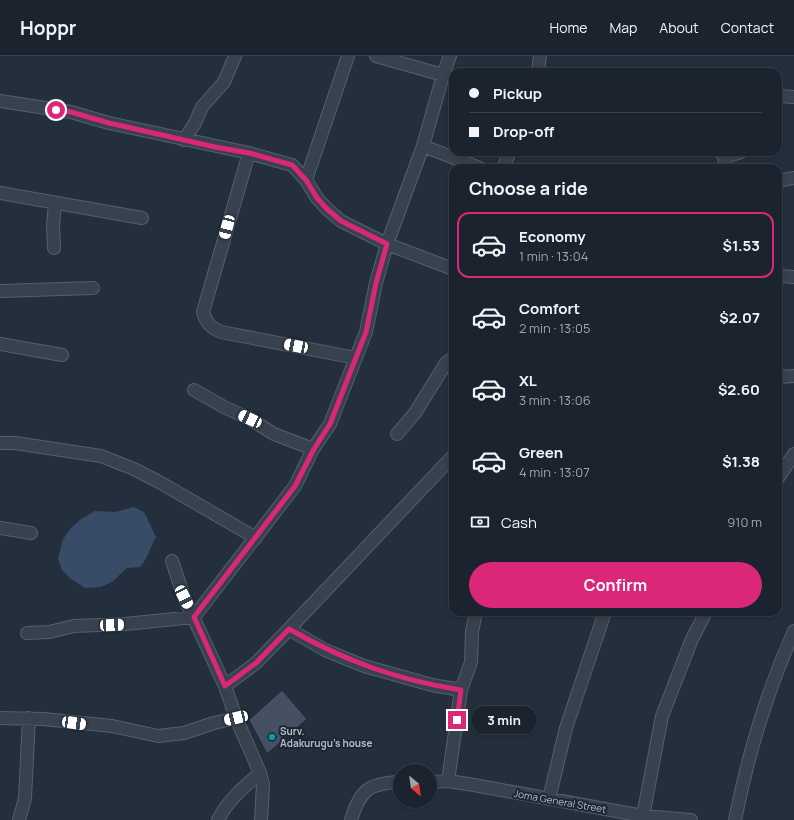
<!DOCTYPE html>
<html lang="en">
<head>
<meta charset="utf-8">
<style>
	:root { --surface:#1b232e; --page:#242b36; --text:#f1f3f6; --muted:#a0a4aa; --line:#39404a; --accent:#db2777 }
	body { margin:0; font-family:Manrope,sans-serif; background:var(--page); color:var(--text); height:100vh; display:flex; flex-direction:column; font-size:15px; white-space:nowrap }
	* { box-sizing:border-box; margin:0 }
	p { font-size:13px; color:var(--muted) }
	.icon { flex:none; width:22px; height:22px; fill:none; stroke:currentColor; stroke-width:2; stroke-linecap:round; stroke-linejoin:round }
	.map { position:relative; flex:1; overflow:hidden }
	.side { position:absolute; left:449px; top:108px; width:333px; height:452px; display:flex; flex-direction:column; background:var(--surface); border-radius:12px; box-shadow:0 2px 6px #0003,0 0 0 1px var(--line) }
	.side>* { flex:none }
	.banner { position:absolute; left:449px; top:12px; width:333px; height:88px; border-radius:12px; box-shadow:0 2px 6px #0003,0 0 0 1px var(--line); display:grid; align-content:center; height:88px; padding:0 20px; background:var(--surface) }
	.needle { width:26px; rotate:151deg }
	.tools { position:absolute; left:393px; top:708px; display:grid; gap:8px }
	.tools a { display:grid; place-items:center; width:44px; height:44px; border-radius:50%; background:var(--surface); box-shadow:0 2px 6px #0003,0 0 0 1px var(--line); font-size:20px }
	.end { position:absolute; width:18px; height:18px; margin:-9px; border:5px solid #db2777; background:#fff; box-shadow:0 0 0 2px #fff }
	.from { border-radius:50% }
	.bubble { position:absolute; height:28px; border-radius:14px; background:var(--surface); box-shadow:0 2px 6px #0003,0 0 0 1px var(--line); font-size:13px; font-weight:700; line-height:28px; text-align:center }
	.car { position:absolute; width:12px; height:24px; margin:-12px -6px; border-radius:5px; box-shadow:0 0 3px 1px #0007; background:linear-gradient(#fff 24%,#345 0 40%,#fff 0 76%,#345 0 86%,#fff 0) }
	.banner b { display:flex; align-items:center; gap:14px; height:38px; font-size:15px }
	.banner b+b { border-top:1px solid var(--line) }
	.banner i { width:10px; height:10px; background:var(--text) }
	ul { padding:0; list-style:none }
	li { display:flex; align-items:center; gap:12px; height:66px; margin:0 8px 6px; padding:0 12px; border:2px solid transparent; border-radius:12px }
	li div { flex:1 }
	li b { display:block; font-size:15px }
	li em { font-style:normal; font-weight:700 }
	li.active { border-color:var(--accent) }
	li>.icon { width:36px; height:36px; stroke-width:1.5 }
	h2 { padding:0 20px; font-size:18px; line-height:48px }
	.pay { display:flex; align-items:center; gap:10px; height:44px; padding:0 20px; font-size:15px }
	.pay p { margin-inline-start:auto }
	.action { display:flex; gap:8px; margin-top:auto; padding:8px 20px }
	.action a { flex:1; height:46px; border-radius:24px; background:var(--accent); color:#fff; font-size:16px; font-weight:700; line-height:46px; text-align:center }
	header { display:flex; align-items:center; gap:24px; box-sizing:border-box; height:56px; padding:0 20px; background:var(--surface); border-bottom:1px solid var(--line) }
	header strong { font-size:19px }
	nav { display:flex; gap:22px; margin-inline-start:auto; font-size:14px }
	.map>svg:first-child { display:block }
</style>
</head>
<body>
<header>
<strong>Hoppr</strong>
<nav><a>Home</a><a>Map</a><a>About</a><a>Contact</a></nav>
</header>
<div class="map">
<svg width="794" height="764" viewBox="0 0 794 764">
	<rect width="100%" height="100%" fill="#242f3e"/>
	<!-- water -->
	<path fill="#394c67" d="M134 451 144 456 156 481C150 491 147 504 140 511L127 512 112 526 101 531 85 532 70 522 62 514 58 503 63 483 72 471 81 463 95 455 115 456Z"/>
	<!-- building -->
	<path fill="#455162" stroke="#1f2835" d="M282 634 307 663 267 698 249 664Z"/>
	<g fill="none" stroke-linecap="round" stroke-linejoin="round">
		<!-- minor casing -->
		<g stroke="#565f6c" stroke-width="14">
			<path id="minor" d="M376 0 443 19
				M538 16 540 0
				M778 40 794 41
				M0 45 71 56 109 67 249 97 292 109 306 124 317 142 327 153 341 165 387 188 453 213
				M184 84 195 67 202 51 224 26 235 0
				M423 90 480 112
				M720 96 725 101 724 112
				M249 97 203 256C207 268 210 271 221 276L356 302
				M725 101 741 96
				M503 112 510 96
				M306 124 348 0
				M778 125 794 122
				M0 137 142 162
				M54 192 53 170 55 147
				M778 220 794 221
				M0 235 93 232
				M0 288 62 299
				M778 321 794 320
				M194 334 224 351 250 363 274 378 313 393
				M397 378 415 357 446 307 453 302
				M0 387H15L101 400 134 413 161 427 256 482
				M778 422 794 398
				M0 472 31 477
				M172 505 184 541 225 630
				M289 573 325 594 364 610 432 629 461 634
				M27 577 49 576 74 570 125 568 194 561 295 430 313 393 330 368 366 276 376 227 387 188 423 90 443 19 450 0
				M0 662 43 663 112 670 158 680 184 677 214 667 236 662
				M448 725 461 634 471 606 472 576 476 556
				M430 726 448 725 474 729 643 760 691 764
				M549 743 566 672 605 556
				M643 760 662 660 692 583 706 556
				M19 764 25 742 29 662
				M218 764C227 745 244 731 260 717
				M261 764 263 728 260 717 236 662 225 630 256 607 289 573 453 400
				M351 764C360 734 369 727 400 726
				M735 764C748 699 767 635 794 575"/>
		</g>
		<!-- minor -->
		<use href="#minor" stroke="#38414e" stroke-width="12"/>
	</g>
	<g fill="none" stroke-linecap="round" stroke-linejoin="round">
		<!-- route -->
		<path stroke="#db2777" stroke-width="5" d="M56 54 71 56 109 67 215 91 249 97 292 109 306 124 317 142 327 153 341 165 387 188 376 227 366 276 330 368 314 393 295 430 194 561 225 630 256 607 289 573C345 605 397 624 461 634L457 664"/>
	</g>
	<!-- markers -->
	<circle fill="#0f9aa8" stroke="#1d2633" stroke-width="1.5" cx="272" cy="681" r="4"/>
	<g text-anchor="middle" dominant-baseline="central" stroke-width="4" stroke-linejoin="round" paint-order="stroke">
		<!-- poi labels -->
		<g font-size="10" font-weight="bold" fill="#b4bcc9" stroke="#1d2633" text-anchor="start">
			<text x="280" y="675">Surv.<tspan x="280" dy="12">Adakurugu's house</tspan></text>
		</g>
		<!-- street labels -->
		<g font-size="10" fill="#b4bcc9" stroke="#1d2633">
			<text transform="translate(560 745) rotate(10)">Joma General Street</text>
		</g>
	</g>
</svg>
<div class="tools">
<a><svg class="needle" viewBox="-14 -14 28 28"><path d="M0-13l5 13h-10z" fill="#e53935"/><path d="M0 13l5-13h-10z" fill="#a0a4aa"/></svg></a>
</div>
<i class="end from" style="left:56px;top:54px"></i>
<i class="end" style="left:457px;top:664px"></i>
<div class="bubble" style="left:471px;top:650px;width:66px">3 min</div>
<i class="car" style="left:227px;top:171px;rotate:195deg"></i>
<i class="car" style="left:296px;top:290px;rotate:281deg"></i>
<i class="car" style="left:250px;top:363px;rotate:295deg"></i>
<i class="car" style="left:184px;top:541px;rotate:153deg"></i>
<i class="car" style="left:112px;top:569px;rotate:88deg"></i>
<i class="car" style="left:236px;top:662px;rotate:257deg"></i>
<i class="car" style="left:74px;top:667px;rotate:98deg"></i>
<div class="banner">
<b><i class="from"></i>Pickup</b>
<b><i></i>Drop-off</b>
</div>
<section class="side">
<h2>Choose a ride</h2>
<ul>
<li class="active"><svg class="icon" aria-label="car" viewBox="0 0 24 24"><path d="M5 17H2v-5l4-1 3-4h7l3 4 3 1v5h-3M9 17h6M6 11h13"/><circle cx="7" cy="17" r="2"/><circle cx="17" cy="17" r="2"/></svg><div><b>Economy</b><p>1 min · 13:04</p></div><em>$1.53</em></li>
<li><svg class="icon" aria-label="car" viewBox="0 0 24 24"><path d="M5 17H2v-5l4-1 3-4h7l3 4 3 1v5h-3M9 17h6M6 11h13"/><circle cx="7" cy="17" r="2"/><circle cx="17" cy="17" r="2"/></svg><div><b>Comfort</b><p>2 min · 13:05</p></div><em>$2.07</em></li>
<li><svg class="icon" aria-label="car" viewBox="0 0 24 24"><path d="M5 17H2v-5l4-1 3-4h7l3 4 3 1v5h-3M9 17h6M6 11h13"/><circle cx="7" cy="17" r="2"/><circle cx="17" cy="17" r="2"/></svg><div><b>XL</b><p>3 min · 13:06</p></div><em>$2.60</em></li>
<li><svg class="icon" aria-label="car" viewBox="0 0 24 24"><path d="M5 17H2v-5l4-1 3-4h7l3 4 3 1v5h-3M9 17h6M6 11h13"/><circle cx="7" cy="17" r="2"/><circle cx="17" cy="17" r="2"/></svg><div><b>Green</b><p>4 min · 13:07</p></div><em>$1.38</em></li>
</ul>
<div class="pay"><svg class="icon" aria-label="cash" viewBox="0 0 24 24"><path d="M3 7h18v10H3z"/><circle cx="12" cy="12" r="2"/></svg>Cash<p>910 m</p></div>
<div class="action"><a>Confirm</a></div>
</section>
</div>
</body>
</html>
